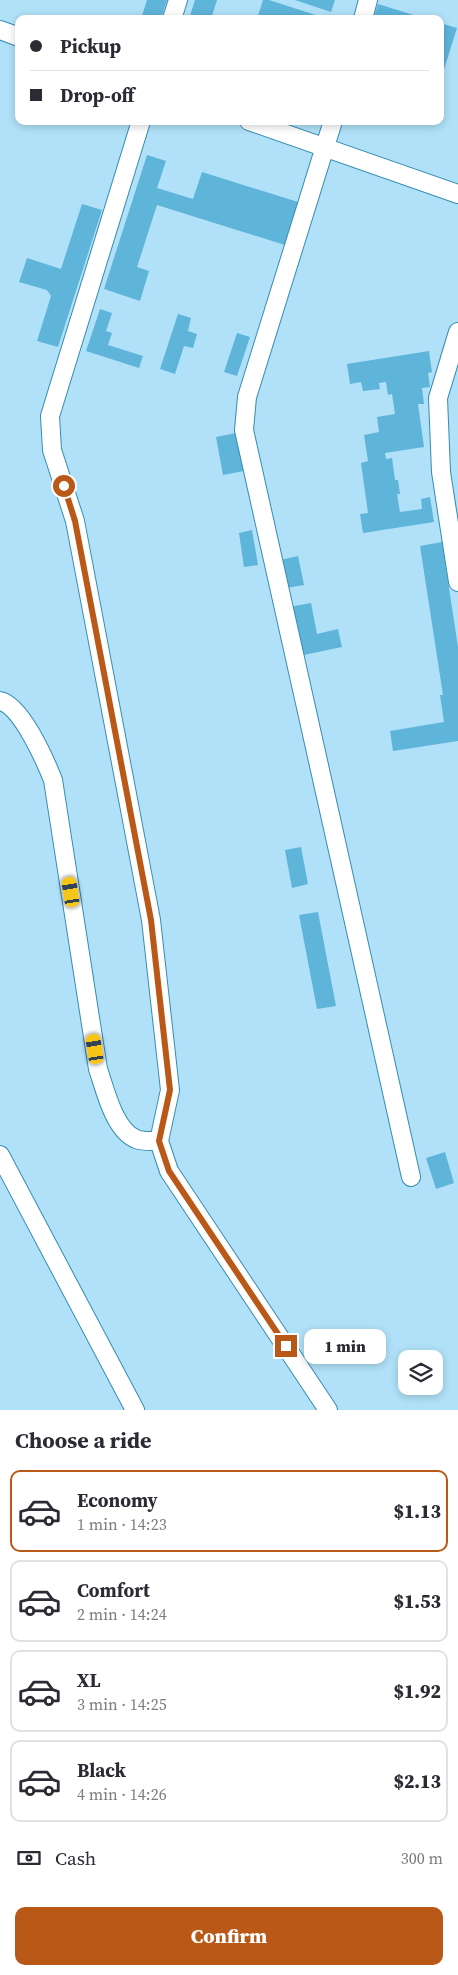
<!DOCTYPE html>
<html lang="en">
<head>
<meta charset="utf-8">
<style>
	:root { --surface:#fff; --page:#f2f2f3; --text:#2b2b33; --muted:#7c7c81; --line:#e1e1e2; --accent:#b95817 }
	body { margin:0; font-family:"Source Serif 4",serif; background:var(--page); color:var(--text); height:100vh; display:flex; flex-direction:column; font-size:19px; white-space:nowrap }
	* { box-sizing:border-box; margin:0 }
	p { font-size:16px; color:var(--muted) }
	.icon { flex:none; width:28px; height:28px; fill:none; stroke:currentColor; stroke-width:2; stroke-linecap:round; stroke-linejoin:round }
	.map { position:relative; height:1410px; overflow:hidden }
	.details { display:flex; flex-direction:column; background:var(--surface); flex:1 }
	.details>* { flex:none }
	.banner { position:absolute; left:15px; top:15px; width:429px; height:110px; border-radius:10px; box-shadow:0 2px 8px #0003; display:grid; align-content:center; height:110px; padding:0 15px; background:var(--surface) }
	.fabs { position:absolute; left:398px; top:1350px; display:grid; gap:10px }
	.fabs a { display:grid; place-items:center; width:45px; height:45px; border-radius:10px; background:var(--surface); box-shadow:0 2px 8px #0003; font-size:25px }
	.end { position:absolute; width:22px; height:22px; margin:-11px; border:6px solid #b95817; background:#fff; box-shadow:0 0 0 2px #fff }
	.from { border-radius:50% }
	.bubble { position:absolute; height:35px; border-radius:10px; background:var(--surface); box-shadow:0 2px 8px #0003; font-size:16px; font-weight:800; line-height:35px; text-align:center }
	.car { position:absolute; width:15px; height:30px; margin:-15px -8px; border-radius:6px; box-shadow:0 0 4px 1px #0007; background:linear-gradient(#f5c518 24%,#345 0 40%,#f5c518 0 76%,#345 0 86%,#f5c518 0) }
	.banner b { display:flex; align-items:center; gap:18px; height:48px; font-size:19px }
	.banner b+b { border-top:1px solid var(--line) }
	.banner i { width:12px; height:12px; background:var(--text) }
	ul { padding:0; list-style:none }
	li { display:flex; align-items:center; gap:15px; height:82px; margin:0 10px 8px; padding:0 5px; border:2px solid var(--line); border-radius:10px }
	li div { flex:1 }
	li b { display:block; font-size:19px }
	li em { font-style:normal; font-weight:800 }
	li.on { border-color:var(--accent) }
	li>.icon { width:45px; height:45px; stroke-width:1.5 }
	h2 { padding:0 15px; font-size:22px; line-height:60px }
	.pay { display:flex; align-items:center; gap:12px; height:55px; padding:0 15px; font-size:19px }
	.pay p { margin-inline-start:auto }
	.primary-button { display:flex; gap:10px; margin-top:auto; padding:10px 15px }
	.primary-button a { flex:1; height:58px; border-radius:10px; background:var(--accent); color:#fff; font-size:20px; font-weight:800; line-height:58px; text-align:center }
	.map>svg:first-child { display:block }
</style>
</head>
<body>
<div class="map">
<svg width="458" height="1410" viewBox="0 0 458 1410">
	<rect width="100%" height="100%" fill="#b0e1f8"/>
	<!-- building -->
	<path fill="#5eb4d9" d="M147 0H167L161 19H141Z
		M195 0H217L211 19H189Z
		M263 0H269L328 19H257Z
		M295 0H335L331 12Z
		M378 4 420 17 419 19H373Z
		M440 23 457 28 440 82Z
		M147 155 166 161 157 188 193 199 202 172 298 202 285 245 157 205 137 267 149 271 140 301 104 289Z
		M82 204 102 210 58 347 37 341 51 296 47 290 19 282 27 258 61 269Z
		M100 309 112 313 106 331 112 333 108 345 143 356 139 368 86 351Z
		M178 314 191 318 188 331 197 334 193 348 184 346 175 374 160 369Z
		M237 333 250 337 237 376 224 372Z
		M429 351 432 372 428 373 430 387 422 388 424 404H418L424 447 385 453 386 459 392 458 395 480H398L400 494H397L400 512 422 509 421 499 430 497 434 522 363 533 360 514 368 513 361 463 368 461 364 435 379 432 377 417 395 414 392 394 388 395 386 382 379 383 380 389 363 391 361 382 350 384 347 364Z
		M236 433 244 471 223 475 216 437Z
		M252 530 258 565 244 567 239 533Z
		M442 542 458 647V741L393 751 390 731 444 722 440 695H443L420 546Z
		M298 556 304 585 286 588 280 560Z
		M311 603 317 634 338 629 342 647 299 656 289 607Z
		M301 847 308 884 292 888 285 850Z
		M318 912 336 1006 317 1009 299 915Z
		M445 1152 454 1183 436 1189 426 1158Z"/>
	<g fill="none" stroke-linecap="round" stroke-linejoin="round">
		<!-- minor casing -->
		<g stroke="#348db1" stroke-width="20">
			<path id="minor" d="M172 19 178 0
				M363 19 368 0
				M0 30 19 37
				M141 121 50 416 52 450 75 521 151 920 170 1090 159 1141 169 1171 328 1410
				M249 121 458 194
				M333 121 247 397 244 430 411 1177
				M458 332 438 398 441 472 458 582
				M0 701C21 705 45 760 53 780L98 1069C105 1089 114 1130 136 1139 144 1142 151 1141 159 1141
				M0 1155 135 1410"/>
		</g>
		<!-- minor -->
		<use href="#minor" stroke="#fff" stroke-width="18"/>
	</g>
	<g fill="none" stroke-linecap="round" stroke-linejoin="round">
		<!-- route -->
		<path stroke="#b95817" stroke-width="6" d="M64 486 75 521 151 920 170 1090 159 1141 169 1171 286 1346"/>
	</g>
</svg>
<div class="fabs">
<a><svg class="icon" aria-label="layers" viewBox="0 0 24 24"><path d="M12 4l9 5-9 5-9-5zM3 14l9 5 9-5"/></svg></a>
</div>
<i class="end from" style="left:64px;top:486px"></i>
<i class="end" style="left:286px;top:1346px"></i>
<div class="bubble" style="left:304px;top:1329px;width:82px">1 min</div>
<i class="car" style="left:71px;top:892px;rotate:351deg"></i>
<i class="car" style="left:95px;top:1049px;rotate:351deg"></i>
<div class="banner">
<b><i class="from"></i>Pickup</b>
<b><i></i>Drop-off</b>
</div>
</div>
<section class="details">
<h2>Choose a ride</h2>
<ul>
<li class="on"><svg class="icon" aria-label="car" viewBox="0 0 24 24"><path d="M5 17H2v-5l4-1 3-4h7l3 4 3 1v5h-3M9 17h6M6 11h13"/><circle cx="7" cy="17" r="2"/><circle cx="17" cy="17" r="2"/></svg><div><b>Economy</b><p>1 min · 14:23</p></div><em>$1.13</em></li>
<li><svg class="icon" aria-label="car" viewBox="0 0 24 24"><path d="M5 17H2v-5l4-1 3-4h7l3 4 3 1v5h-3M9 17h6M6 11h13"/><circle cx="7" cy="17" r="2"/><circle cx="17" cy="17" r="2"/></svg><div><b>Comfort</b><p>2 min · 14:24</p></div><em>$1.53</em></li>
<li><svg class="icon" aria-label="car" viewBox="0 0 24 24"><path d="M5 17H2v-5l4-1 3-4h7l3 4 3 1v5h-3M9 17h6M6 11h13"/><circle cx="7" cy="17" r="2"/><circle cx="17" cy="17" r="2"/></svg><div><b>XL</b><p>3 min · 14:25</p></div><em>$1.92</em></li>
<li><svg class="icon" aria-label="car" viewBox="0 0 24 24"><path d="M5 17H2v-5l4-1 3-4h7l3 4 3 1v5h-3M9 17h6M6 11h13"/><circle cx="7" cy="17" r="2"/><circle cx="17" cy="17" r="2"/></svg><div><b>Black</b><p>4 min · 14:26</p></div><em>$2.13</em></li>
</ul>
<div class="pay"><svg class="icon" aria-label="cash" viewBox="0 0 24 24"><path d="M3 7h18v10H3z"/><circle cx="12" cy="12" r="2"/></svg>Cash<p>300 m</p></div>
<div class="primary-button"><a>Confirm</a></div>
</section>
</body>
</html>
